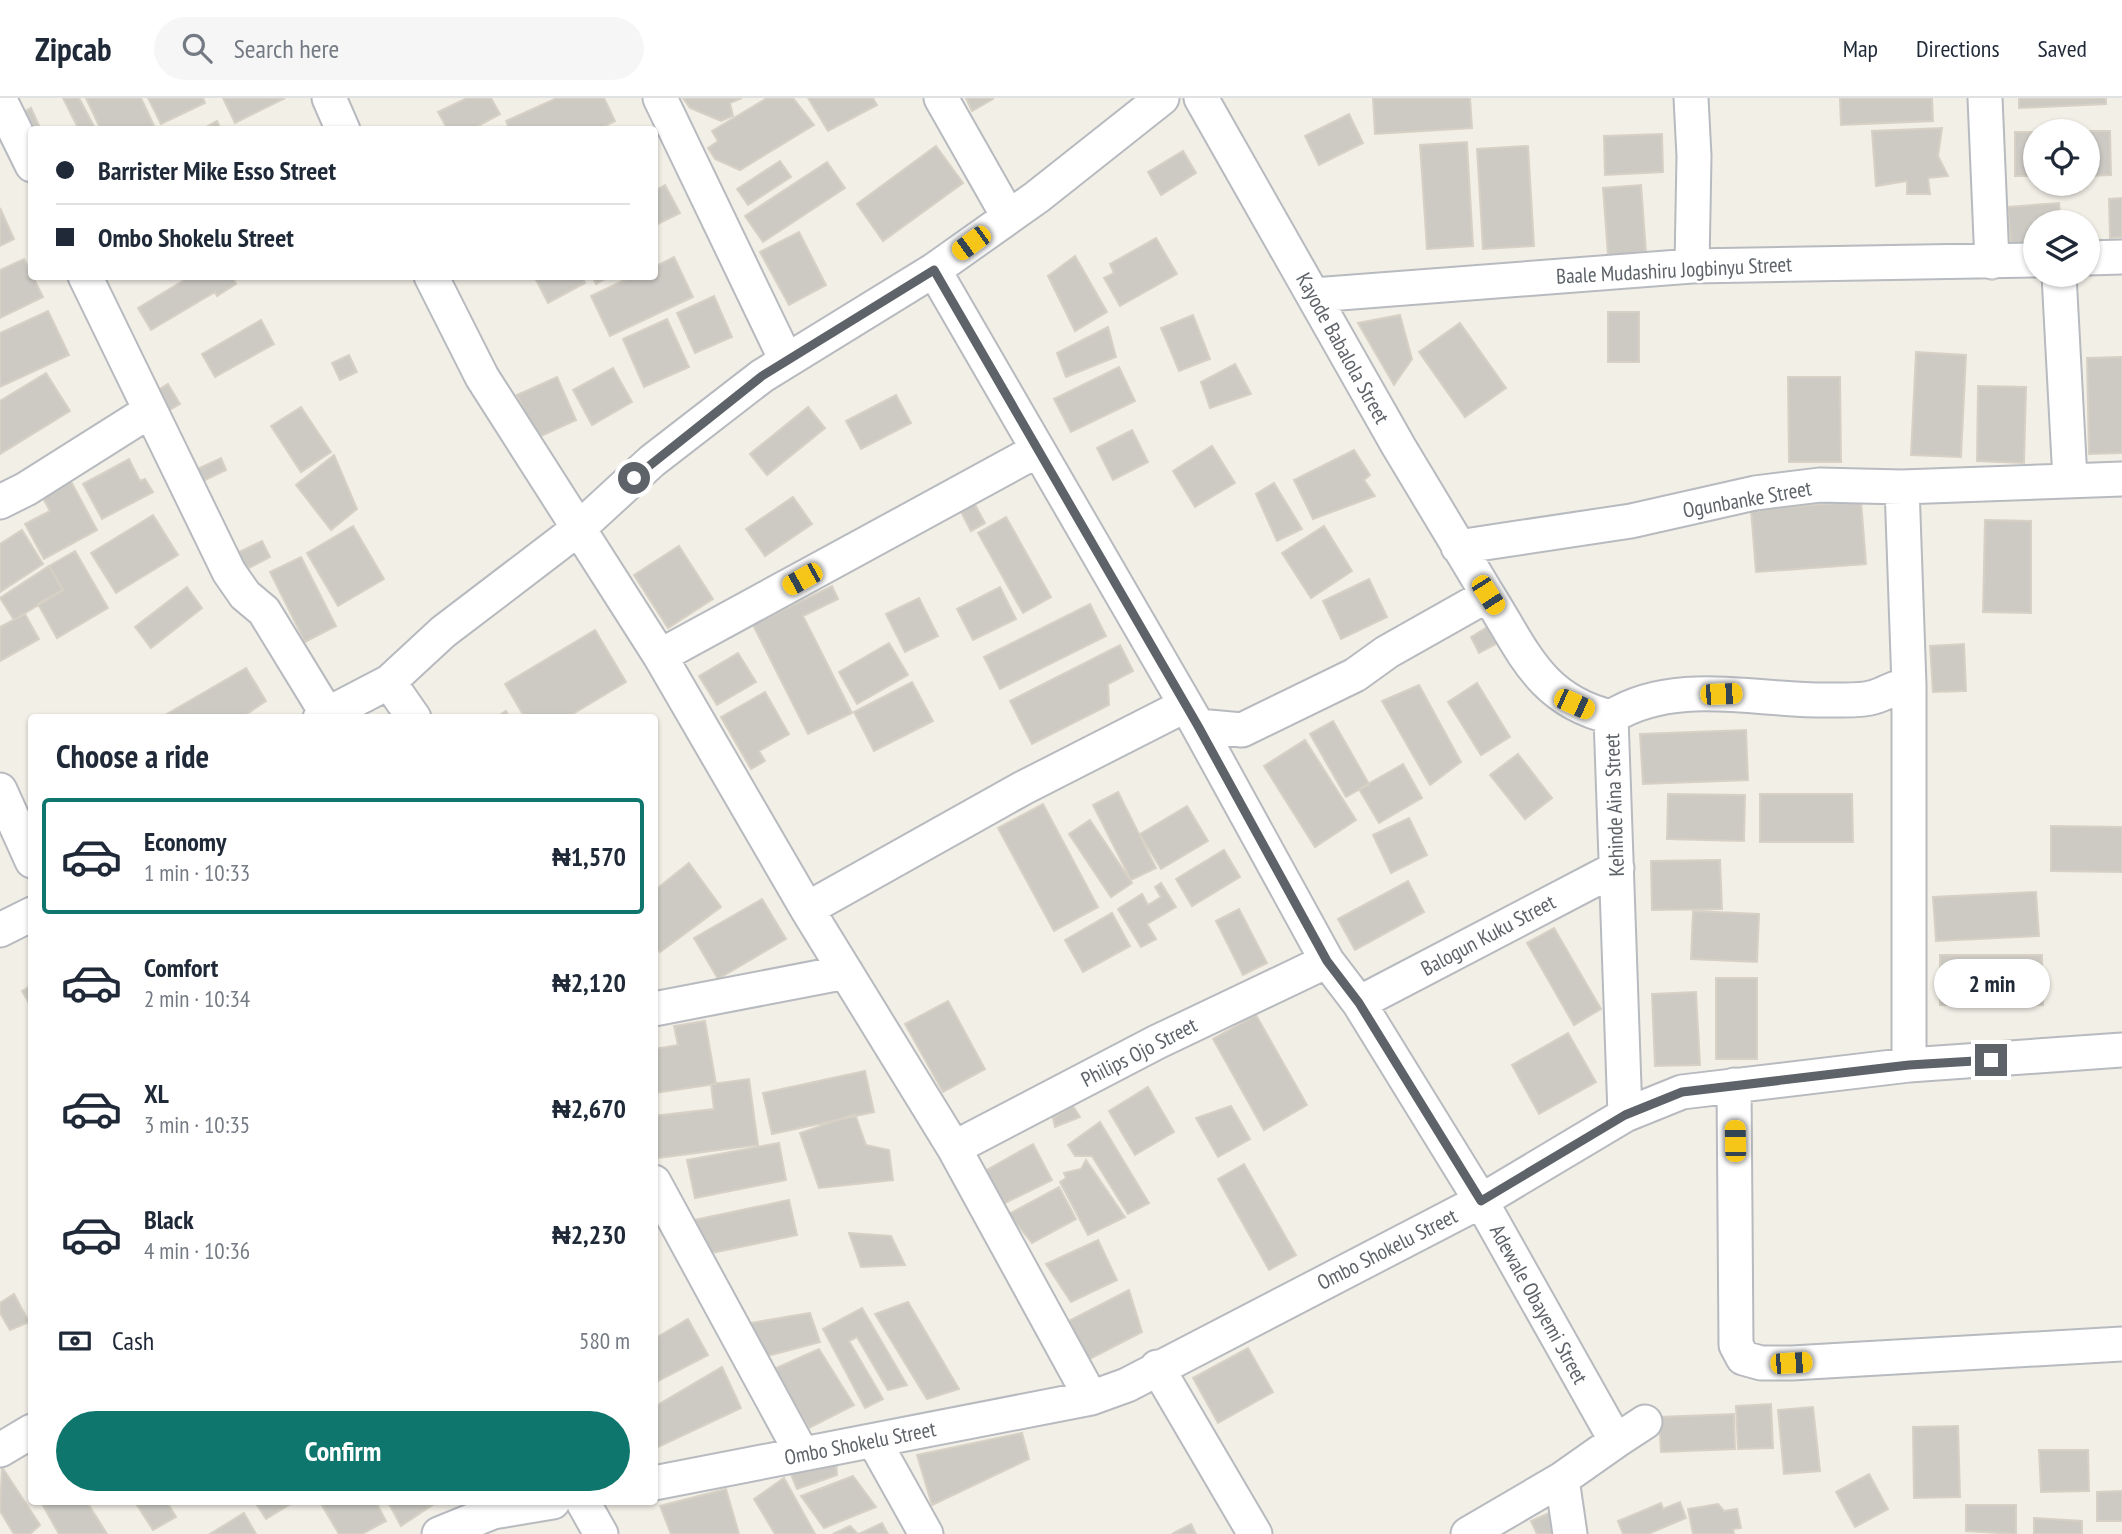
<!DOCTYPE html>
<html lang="en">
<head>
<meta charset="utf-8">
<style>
	:root { --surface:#fff; --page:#f6f6f7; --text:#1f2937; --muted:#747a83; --line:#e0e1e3; --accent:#0f766e }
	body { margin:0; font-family:"PT Sans Narrow",sans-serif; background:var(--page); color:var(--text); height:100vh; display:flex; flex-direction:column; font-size:26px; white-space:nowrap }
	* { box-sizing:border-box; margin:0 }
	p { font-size:23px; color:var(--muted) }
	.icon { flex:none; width:38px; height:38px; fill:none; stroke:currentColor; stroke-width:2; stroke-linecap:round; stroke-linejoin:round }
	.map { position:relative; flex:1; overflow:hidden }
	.details { position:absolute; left:28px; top:616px; width:630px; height:791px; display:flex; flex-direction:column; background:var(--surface); border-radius:7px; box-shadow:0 2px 5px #0004 }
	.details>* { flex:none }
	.top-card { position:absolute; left:28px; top:28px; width:630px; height:154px; border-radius:7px; box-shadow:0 2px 5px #0004; display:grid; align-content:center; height:154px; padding:0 28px; background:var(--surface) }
	.fabs { position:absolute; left:2023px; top:21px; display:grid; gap:14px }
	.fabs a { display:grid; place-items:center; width:77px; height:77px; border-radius:50%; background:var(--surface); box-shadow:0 2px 5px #0004; font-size:35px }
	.end { position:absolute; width:32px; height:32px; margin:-16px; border:9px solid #5e6369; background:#fff; box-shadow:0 0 0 4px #fff }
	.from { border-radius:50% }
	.bubble { position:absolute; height:49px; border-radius:24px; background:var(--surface); box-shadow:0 2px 5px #0004; font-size:23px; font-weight:700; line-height:49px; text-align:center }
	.car { position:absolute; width:21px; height:42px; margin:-21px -10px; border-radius:9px; box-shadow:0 0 5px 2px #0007; background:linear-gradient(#f5c518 24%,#345 0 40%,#f5c518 0 76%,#345 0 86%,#f5c518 0) }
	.top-card b { display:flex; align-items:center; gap:24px; height:66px; font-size:26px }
	.top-card b+b { border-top:2px solid var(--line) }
	.top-card i { width:18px; height:18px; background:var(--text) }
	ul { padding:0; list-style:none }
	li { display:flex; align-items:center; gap:21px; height:116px; margin:0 14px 10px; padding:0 14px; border:4px solid transparent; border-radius:7px }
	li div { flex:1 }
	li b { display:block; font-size:26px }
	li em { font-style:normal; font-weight:700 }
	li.on { border-color:var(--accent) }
	li>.icon { width:63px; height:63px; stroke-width:1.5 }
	h2 { padding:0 28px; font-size:32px; line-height:84px }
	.pay { display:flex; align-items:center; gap:18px; height:77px; padding:0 28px; font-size:26px }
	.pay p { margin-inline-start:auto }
	.primary-button { display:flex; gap:14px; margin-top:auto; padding:14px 28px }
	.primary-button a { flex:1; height:80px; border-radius:42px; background:var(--accent); color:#fff; font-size:28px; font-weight:700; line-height:80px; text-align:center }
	header { display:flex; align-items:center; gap:42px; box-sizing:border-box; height:98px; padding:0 35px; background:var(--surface); border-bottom:2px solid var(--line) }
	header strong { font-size:33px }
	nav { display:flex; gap:38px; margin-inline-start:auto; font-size:24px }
	.search { width:490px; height:63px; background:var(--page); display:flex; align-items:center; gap:18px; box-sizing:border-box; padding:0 24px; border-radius:38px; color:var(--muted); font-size:26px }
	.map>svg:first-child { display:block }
</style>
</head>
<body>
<header>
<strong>Zipcab</strong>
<div class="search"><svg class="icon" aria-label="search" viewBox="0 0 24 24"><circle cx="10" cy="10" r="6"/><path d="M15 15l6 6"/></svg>Search here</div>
<nav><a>Map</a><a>Directions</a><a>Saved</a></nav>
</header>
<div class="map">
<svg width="2122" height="1436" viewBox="0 0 2122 1436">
	<rect width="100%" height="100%" fill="#f2efe7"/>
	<!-- building -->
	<path fill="#cdcac4" stroke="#d7d1c5" stroke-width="2" d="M63 0H79L96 32H79Z
		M86 0H141L156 32H101Z
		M148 0H203L205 5 161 26Z
		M223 0H285L235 25Z
		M467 0H491L500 16 471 32H448L438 14Z
		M557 0H604L615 23 597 32H510L506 23Z
		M683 0H742L730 5 733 18 721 23 690 10Z
		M767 0H793L814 27 740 72 715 61 708 50 718 43 712 33Z
		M808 0H873L877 7 828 33Z
		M966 0H993V1L972 13Z
		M1373 0H1470L1472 30 1375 36Z
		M1840 0H1932L1933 23 1841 27Z
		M2019 0H2106V6L2019 10Z
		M31 10 41 32H32L16 18Z
		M1349 16 1363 45 1319 67 1305 38Z
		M217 23 221 32H201Z
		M1942 30 1938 58 1948 78 1928 80 1930 96H1907V83L1876 88 1872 33Z
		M2058 33H2110L2111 77 2088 78V33Z
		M2015 34H2035V78H2015Z
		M1662 36 1663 74 1605 77 1604 38Z
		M1467 44 1473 148 1427 151 1420 47Z
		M936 48 963 85 883 143 857 106Z
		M1528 48 1534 148 1483 151 1477 51Z
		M1183 53 1196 75 1161 97 1148 74Z
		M780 63 791 79 748 107 737 91Z
		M827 64 845 90 763 144 745 118Z
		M665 87 680 115 654 128V93Z
		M1641 87 1646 154 1608 157 1603 90Z
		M2122 100V139L2110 140 2109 101Z
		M2059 105 2061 124H2035V147L2011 149 2008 109Z
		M0 110 14 141 0 148Z
		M799 134 826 187 789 207 760 154Z
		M1156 140 1177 176 1120 208 1104 180 1114 175 1110 166Z
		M1075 158 1107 214 1075 233 1048 178Z
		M674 159 693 199 610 238 591 198 633 178H654V169Z
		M24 161 43 199 0 220V172Z
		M191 178H232L236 186 217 198 215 194 151 232 138 210Z
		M534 178H582L585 185 548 205Z
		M592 178H610L596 186Z
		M714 198 732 239 695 255 677 215Z
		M48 213 69 257 0 289V235Z
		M1608 214H1639V264H1608Z
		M1193 217 1210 261 1179 273 1161 230Z
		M1400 217 1412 261 1394 287 1358 225Z
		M667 221 689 269 644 289 623 241Z
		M261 222 274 246 215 279 202 256Z
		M1460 225 1506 290 1465 319 1419 254Z
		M1108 229 1116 259 1066 279 1057 255Z
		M1916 254 1966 257 1961 359 1911 357Z
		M349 257 357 274 340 282 332 265Z
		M2122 259V355L2089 356 2087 260Z
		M1235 266 1251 296 1210 310 1201 284Z
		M1119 269 1135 303 1071 334 1054 301Z
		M613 270 632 304 592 327 573 292Z
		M46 275 70 313 0 356V303Z
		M557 279 576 322 537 340 517 297Z
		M1788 279H1840L1841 364H1789Z
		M168 286 180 306 161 317 150 297Z
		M1978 288 2026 289 2024 365 1977 363Z
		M896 297 911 325 861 351 846 323Z
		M301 309 331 354 301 374 271 328Z
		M808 309 825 330 767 377 750 356Z
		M1132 332 1148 364 1113 382 1097 350Z
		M1212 348 1235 385 1195 409 1173 373Z
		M1354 352 1370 377 1364 382 1375 398 1313 421 1294 382Z
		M334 357 357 411 331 432 296 387Z
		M221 360 226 372 197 386 191 374Z
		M129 361 140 383 145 381 153 394 102 421 83 386Z
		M67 376 97 432 44 461 25 426 50 413 38 391Z
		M1274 385 1302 431 1277 443 1256 396Z
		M793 399 812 426 765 458 746 431Z
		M973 403 985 425 971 433 959 410Z
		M1861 403 1866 466 1756 474 1751 412Z
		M153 417 178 457 116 495 91 455Z
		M1006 419 1051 499 1023 515 978 435Z
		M1985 422 2031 423V515L1983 514Z
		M353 428 384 481 338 508 307 455Z
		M1324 428 1352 473 1311 500 1282 455Z
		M22 432 43 466 0 494V446Z
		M262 443 270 459 243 473 235 456Z
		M679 448 713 501 668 530 634 477Z
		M75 453 108 510 57 540 38 506 63 492 49 468Z
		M301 459 336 528 305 544 270 474Z
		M49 468 63 492 14 522 0 500Z
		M1369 481 1387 519 1341 541 1323 503Z
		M832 488 838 501 803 518 852 615 808 636 753 527Z
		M187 489 202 510 151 550 135 529Z
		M1000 489 1016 521 973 542 957 511Z
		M919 500 938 538 905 554 886 516Z
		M1090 506 1106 538 1000 591 984 559Z
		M25 516 39 541 0 563V529Z
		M1489 528 1496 546 1479 555 1471 539Z
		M595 532 626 584 566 620H525L505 586Z
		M889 545 908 577 857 606 839 574Z
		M1964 546 1966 593 1933 594 1930 548Z
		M1120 547 1133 573 1108 586 1109 607 1032 646 1010 603Z
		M738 555 756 584 717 607 699 578Z
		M246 570 266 603 241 620H160Z
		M912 584 933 623 874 653 854 614Z
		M1477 585 1510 639 1481 657 1448 604Z
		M1419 587 1461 664 1430 687 1382 603Z
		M765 594 789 636 759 653 765 663 751 671 721 619Z
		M506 613 510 620H495Z
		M1333 623 1369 686 1346 699 1310 636Z
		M1746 632 1748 682 1643 686 1640 636Z
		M1305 642 1356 722 1315 749 1264 668Z
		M1518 656 1552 700 1525 721 1490 677Z
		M1403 666 1422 700 1379 725 1359 691Z
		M1118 694 1156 770 1131 782 1093 707Z
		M1668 696 1745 697 1744 743 1667 741Z
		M1760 696H1852L1853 744H1760Z
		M1043 706 1098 809 1054 833 998 730Z
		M1187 708 1208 743 1161 771 1140 736Z
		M1409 720 1427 757 1391 775 1373 737Z
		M1090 722 1132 785 1111 799 1069 736Z
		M2051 728 2122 729V774L2051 773Z
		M1224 752 1240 779 1192 808 1176 781Z
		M1720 762 1722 811 1652 812 1651 763Z
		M689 765 721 809 660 854 654 846V793Z
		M1408 783 1424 814 1355 852 1338 821Z
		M1161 785 1176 809 1147 826 1156 841 1141 849 1118 811 1142 796 1148 807 1161 799 1155 789Z
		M2036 794 2039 838 1936 843 1933 799Z
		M762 801 786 841 718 881 694 840Z
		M1239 811 1267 865 1243 877 1216 823Z
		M1693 813 1759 816 1757 864 1691 861Z
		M1112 815 1130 848 1083 874 1065 842Z
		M1554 830 1601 911 1574 927 1527 845Z
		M1940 857H2042L2043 907H1940Z
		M1716 880H1757V961H1716Z
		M32 887V910L22 893Z
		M1696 894 1700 967 1655 968 1652 896Z
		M948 903 985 971 943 994 905 926Z
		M1256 917 1307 1007 1264 1032 1213 941Z
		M705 923 716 986 654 995V951L678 947 674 928Z
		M1568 935 1596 984 1539 1016 1512 967Z
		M865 973 874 1014 772 1036 763 995Z
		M749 981 758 1047 657 1060 654 1018 714 1011 711 986Z
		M1148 989 1174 1034 1135 1057 1109 1013Z
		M1073 1008 1080 1019 1055 1029 1053 1020Z
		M1231 1008 1250 1041 1218 1059 1196 1020Z
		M855 1016 866 1047 889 1052 893 1082 819 1090 800 1035Z
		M1100 1024 1149 1105 1128 1116 1092 1058H1075L1068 1047Z
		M779 1045 786 1082 695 1100 687 1062Z
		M1033 1046 1052 1082 1005 1105 983 1074Z
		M1086 1062 1125 1119 1088 1137 1060 1084 1066 1080 1064 1075 1081 1071Z
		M1244 1066 1296 1157 1269 1172 1218 1081Z
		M1059 1089 1076 1121 1032 1145 1009 1116Z
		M789 1102 797 1137 702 1157 694 1122Z
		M849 1135 891 1138 905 1167 861 1169Z
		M1098 1142 1117 1182 1071 1204 1046 1166Z
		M1129 1192 1142 1234 1088 1262 1069 1223Z
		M14 1196 29 1224 10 1232 0 1215V1205Z
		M908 1204 959 1291 927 1301 875 1216Z
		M862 1210 907 1287 888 1292 857 1239 849 1243 883 1301 865 1310 823 1231Z
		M810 1215 820 1244 760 1260 751 1225Z
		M688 1221 708 1257 654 1285V1241Z
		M1248 1250 1273 1294 1218 1325 1193 1280Z
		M819 1251 854 1307 809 1330 774 1271Z
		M722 1269 741 1310 654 1351V1309Z
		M1771 1306 1773 1350 1738 1351 1736 1308Z
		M1813 1309 1820 1373 1784 1376 1778 1312Z
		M1734 1316 1735 1351 1661 1354 1659 1319Z
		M1958 1328 1960 1399 1914 1400 1913 1329Z
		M1022 1335 1029 1361 932 1407 917 1357Z
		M2039 1352H2088L2089 1393 2041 1394Z
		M836 1361 837 1377 797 1391 788 1369Z
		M2 1369 40 1427 30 1436H14L0 1413Z
		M1869 1376 1888 1411 1855 1429 1836 1394Z
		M853 1378 876 1409 824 1430 801 1398Z
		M784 1380 815 1436H775L754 1401Z
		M726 1391 739 1436H671L660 1408Z
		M2122 1393V1423H2097V1394Z
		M41 1404H87L107 1436H59Z
		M135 1404H167L176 1419 153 1432Z
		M255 1404H294L266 1421Z
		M320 1404H376L386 1423 362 1436H339Z
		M388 1404H437L401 1428Z
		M1680 1404 1686 1420 1648 1436H1623L1618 1423 1661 1405 1663 1411Z
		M1718 1406 1724 1413 1737 1411 1741 1430 1733 1431 1734 1436H1693L1688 1411Z
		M1966 1407H2016V1436L1966 1433Z
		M1551 1414 1560 1436H1537L1531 1423Z
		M244 1415 256 1436H210Z
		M2034 1420 2082 1423V1436H2034Z
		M882 1425 888 1436H859Z
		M1191 1426 1196 1436H1172Z
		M850 1428 858 1436H833Z"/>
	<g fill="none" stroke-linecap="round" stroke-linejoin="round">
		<!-- minor casing -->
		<g stroke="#b7babf" stroke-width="37">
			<path id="minor" d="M329 0 343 32
				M660 0 786 262
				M941 0 1008 118
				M1691 0 1694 58 1692 168
				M1985 0 1992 164
				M0 2 32 67
				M2088 160 2122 159
				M934 172 1198 628 1327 863 1359 905 1481 1103 1616 1343 1645 1324
				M2059 177 2070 382
				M85 178 229 474 245 497 264 513 327 616
				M431 178 482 279 660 558 807 811 954 1050 1091 1300
				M1314 197 1692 168 2035 162
				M1902 389 1909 587V967
				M0 404 26 391 148 314
				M1458 449 1631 423 1755 395 1820 387 1902 389 2122 381
				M1488 497C1524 554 1540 602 1611 619
				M660 558 1038 352
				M389 584 414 620
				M320 620 389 584 443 534 578 431 652 363 762 278 934 172 1037 99 1162 0
				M1198 628 1242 632 1355 577 1387 554 1488 497 1399 349 1201 0
				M0 692 32 763
				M807 811 1023 690 1184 608
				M0 832 32 816
				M1359 905 1617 770
				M654 911 846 874
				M1734 987 1736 1247 1743 1260 1761 1265H1792L2122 1246
				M1625 1017 1611 619C1676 578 1760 604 1832 602 1845 602 1862 603 1874 599 1888 595 1895 588 1909 587
				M954 1050 1157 944 1327 863
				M654 1084 802 1356
				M1157 1269 1255 1436
				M874 1343 926 1436
				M0 1352 32 1333
				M1562 1381 1570 1436
				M654 1385 1091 1300 1127 1287 1481 1103 1625 1017 1682 994 1909 967 2122 952
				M583 1404 601 1436
				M439 1436 493 1414 553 1404
				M1468 1436 1562 1381 1616 1343"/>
		</g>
		<!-- minor -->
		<use href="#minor" stroke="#fff" stroke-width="33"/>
	</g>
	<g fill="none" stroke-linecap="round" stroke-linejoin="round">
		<!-- route -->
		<path stroke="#5e6369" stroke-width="9" d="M634 380 762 278 934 172 1198 628 1327 863 1359 905 1481 1103 1625 1017 1682 994 1909 967 1991 962"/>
	</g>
	<g text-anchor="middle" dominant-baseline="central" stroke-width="5" stroke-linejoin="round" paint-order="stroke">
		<!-- street labels -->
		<g font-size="21" fill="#5e6369" stroke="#fff">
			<text transform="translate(1674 172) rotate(-3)">Baale Mudashiru Jogbinyu Street</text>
			<text transform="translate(1343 250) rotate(61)">Kayode Babalola Street</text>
			<text transform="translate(1747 401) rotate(-10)">Ogunbanke Street</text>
			<text transform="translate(1614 707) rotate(-92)">Kehinde Aina Street</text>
			<text transform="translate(1488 837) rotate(-28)">Balogun Kuku Street</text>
			<text transform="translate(1139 954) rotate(-27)">Philips Ojo Street</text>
			<text transform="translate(1387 1151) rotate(-27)">Ombo Shokelu Street</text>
			<text transform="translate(1539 1206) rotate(61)">Adewale Obayemi Street</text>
			<text transform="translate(860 1345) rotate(-11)">Ombo Shokelu Street</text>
		</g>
	</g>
</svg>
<div class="fabs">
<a><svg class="icon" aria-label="locate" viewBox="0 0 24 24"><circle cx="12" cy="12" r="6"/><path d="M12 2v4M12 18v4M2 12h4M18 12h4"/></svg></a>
<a><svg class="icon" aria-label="layers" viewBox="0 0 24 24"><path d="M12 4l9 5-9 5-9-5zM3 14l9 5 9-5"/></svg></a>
</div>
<i class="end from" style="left:634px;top:380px"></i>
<i class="end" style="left:1991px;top:962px"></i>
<div class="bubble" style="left:1934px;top:861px;width:116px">2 min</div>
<i class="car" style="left:971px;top:145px;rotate:234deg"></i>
<i class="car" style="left:802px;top:481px;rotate:241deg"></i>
<i class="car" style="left:1488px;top:497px;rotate:147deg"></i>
<i class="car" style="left:1721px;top:596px;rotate:88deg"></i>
<i class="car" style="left:1574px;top:606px;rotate:114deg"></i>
<i class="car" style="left:1735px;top:1043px;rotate:359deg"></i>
<i class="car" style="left:1791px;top:1265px;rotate:87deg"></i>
<div class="top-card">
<b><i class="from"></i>Barrister Mike Esso Street</b>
<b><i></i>Ombo Shokelu Street</b>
</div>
<section class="details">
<h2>Choose a ride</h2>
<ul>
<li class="on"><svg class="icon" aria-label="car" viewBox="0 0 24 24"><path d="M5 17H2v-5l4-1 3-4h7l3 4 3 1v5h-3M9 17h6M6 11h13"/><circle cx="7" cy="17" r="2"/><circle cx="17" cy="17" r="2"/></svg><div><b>Economy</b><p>1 min · 10:33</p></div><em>₦1,570</em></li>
<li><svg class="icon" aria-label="car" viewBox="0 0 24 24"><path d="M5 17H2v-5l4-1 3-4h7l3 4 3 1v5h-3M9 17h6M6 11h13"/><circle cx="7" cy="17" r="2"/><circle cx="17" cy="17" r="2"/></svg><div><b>Comfort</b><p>2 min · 10:34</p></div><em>₦2,120</em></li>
<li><svg class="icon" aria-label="car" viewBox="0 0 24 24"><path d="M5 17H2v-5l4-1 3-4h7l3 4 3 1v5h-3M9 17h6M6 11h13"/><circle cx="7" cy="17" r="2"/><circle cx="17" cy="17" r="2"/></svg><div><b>XL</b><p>3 min · 10:35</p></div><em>₦2,670</em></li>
<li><svg class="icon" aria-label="car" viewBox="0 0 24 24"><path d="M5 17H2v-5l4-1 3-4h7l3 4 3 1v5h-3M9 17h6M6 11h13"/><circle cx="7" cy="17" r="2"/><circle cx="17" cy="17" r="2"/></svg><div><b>Black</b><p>4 min · 10:36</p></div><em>₦2,230</em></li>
</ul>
<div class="pay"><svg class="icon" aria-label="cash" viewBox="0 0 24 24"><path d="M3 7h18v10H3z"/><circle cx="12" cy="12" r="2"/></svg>Cash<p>580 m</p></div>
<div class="primary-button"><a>Confirm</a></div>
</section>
</div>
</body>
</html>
